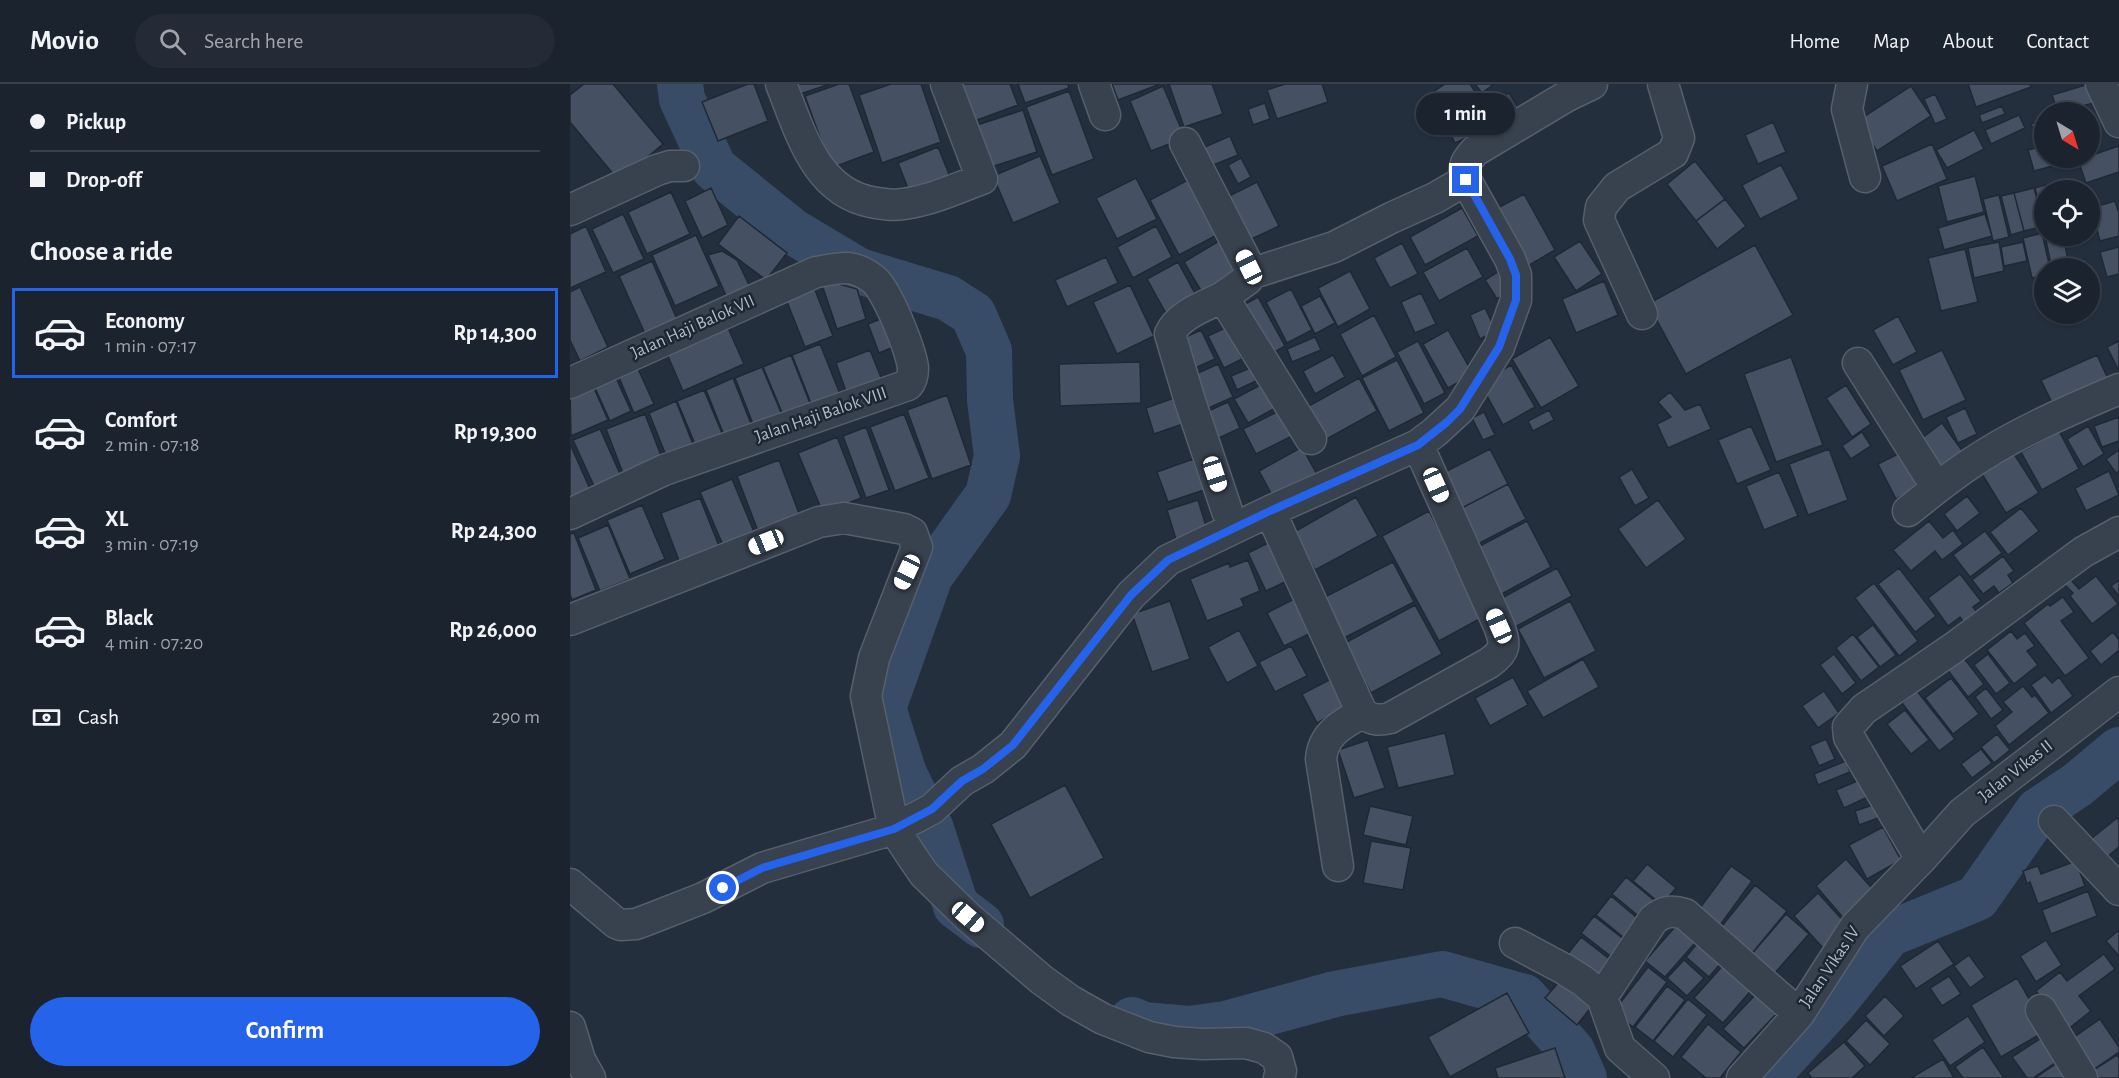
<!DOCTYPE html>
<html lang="en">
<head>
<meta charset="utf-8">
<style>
	:root { --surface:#1b232e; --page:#242b36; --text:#f1f3f6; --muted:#a0a4aa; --line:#39404a; --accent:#2563eb }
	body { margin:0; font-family:"Alegreya Sans",sans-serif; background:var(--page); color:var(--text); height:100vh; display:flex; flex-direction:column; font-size:22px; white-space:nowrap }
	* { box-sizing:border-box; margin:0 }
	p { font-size:20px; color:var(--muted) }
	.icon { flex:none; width:33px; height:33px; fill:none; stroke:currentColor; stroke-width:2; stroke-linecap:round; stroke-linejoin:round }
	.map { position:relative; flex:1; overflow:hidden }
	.sheet { display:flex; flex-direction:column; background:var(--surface); width:570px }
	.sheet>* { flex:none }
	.top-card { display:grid; align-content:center; height:132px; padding:0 30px; background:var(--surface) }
	.needle { width:39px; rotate:142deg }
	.tools { position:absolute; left:1464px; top:18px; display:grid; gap:12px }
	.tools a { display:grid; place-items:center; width:66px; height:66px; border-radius:50%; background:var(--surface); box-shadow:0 2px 4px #0004,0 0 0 2px var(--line); font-size:30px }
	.end { position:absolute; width:27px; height:27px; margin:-14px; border:8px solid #2563eb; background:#fff; box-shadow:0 0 0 3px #fff }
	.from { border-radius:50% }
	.bubble { position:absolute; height:42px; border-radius:21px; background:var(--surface); box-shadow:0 2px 4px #0004,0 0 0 2px var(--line); font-size:20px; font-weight:700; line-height:42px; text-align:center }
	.car { position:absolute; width:18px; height:36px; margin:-18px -9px; border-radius:8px; box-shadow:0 0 4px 2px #0007; background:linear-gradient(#fff 24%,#345 0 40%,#fff 0 76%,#345 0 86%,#fff 0) }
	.top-card b { display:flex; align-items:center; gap:21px; height:57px; font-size:22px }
	.top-card b+b { border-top:2px solid var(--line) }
	.top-card i { width:15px; height:15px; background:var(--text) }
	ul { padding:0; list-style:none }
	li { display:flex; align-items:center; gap:18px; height:90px; margin:0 12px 9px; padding:0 18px; border:3px solid transparent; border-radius:0px }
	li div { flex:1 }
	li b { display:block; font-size:22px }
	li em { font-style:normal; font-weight:700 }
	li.active { border-color:var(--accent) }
	li>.icon { width:54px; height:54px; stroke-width:1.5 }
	h2 { padding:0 30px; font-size:27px; line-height:72px }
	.pay { display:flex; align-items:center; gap:15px; height:66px; padding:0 30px; font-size:22px }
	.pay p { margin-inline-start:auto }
	.cta { display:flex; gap:12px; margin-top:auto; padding:12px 30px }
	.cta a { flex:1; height:69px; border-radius:36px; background:var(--accent); color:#fff; font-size:24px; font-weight:700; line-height:69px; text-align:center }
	header { display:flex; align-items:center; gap:36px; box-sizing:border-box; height:84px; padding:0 30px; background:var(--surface); border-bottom:2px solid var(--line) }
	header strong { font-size:28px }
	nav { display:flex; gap:33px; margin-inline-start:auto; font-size:21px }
	.search { width:420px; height:54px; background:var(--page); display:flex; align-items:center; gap:15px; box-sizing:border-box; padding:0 21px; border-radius:33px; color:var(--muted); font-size:22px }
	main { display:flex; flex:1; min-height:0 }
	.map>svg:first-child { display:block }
</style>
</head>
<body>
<header>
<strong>Movio</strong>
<div class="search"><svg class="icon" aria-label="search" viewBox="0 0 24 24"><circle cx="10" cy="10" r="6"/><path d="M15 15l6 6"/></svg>Search here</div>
<nav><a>Home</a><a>Map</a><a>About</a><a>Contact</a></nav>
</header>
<main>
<section class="sheet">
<div class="top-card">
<b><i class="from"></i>Pickup</b>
<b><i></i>Drop-off</b>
</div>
<h2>Choose a ride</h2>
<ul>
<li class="active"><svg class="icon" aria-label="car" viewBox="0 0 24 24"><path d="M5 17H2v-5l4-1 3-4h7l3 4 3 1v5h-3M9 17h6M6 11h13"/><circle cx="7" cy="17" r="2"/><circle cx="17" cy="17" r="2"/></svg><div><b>Economy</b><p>1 min · 07:17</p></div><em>Rp 14,300</em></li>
<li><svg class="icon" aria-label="car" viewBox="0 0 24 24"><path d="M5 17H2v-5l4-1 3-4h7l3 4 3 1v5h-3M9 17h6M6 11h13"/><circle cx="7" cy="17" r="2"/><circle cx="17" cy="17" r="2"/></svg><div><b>Comfort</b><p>2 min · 07:18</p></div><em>Rp 19,300</em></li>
<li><svg class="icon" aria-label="car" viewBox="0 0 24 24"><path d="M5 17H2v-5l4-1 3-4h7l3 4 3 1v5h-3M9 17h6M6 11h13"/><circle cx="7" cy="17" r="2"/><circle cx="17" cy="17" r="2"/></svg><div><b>XL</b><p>3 min · 07:19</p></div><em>Rp 24,300</em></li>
<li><svg class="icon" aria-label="car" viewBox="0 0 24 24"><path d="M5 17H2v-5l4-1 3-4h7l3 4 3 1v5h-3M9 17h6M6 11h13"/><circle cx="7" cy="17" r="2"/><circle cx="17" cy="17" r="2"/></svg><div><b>Black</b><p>4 min · 07:20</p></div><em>Rp 26,000</em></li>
</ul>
<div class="pay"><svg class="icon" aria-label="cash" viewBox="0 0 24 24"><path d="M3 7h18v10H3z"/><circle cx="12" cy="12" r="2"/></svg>Cash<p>290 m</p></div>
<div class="cta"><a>Confirm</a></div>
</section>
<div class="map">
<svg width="1549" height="994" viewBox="0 0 1549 994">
	<rect width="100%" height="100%" fill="#242f3e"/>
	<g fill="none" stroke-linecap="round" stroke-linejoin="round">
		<!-- river -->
		<path stroke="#394c67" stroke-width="46" d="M110 0 112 15 144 84 222 147 289 187 378 214 403 230 419 267 420 316 427 372 418 411 360 492 313 624 334 690 361 745 386 822 411 841
			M562 936 573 941 619 945 656 940 765 910 872 890 954 913 1002 967 1014 994
			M1195 994 1262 921 1319 850 1407 814 1468 727 1507 701 1549 666"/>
	</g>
	<!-- building -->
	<path fill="#455162" stroke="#1f2835" stroke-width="1.5" d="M14 0H43L93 60 49 97 0 38V11Z
		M178 0H184L198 37 148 57 132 18Z
		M224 0H260L227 11Z
		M269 0H279L304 68 261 84 235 12Z
		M321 0H351L371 58 312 79 289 11Z
		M385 0H440L448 21 399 39Z
		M448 0H498L499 4 455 19Z
		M542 0H590L548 16Z
		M599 0H642L653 30 614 43Z
		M715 0H752L758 18 707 35 697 6Z
		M875 0H900L908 12 879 32 863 8Z
		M905 0H924L912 9Z
		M1398 0H1460L1461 3 1406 23Z
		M1519 0 1524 19 1488 28 1482 11Z
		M593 2 615 54 581 67 560 17Z
		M1341 2 1361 32 1307 67 1287 37Z
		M499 7 524 75 482 91 456 23Z
		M939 9 951 28 927 43 915 25Z
		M1365 10 1377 35 1365 40 1354 15Z
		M695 19 700 35 683 41 678 25Z
		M1432 22 1435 30 1412 39 1409 31Z
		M913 24 922 42 885 59 876 40Z
		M453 26 467 68 415 85 401 43Z
		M1449 31 1455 44 1421 60 1415 46Z
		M1474 35V74H1512L1464 87 1458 66 1470 63 1461 40Z
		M1203 38 1216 68 1188 80 1175 51Z
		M1404 46 1414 65 1377 84 1366 66Z
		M1520 48H1522L1528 69 1520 71Z
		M660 52 668 71 636 84 628 66Z
		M1362 60 1377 95 1327 117 1312 82Z
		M1549 62V88L1516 99 1508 76Z
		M368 63 383 100 343 117 328 79Z
		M470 72 490 119 443 139 423 92Z
		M671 74 681 93 668 100 658 81Z
		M1125 77 1155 115 1126 137 1097 100Z
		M1211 81 1229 115 1190 135 1172 101Z
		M1405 92 1414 128 1377 138 1368 102Z
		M566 94 587 135 547 155 526 114Z
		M618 96 647 151 609 171 580 116Z
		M687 98 709 142 673 159 651 116Z
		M1482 99 1484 106H1474V140L1465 104Z
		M1516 99 1518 106H1493Z
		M141 104 158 141 132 154 115 117Z
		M1464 104 1474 142 1454 147 1444 109Z
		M101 108 120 150 77 170 58 128Z
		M1444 109 1454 147 1441 151 1431 112Z
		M954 110 985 166 954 184 922 127Z
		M1429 111 1439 153 1423 157 1413 115Z
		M1155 115 1176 142 1147 165 1126 137Z
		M1545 117 1549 129V152L1530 157 1521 124Z
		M892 124 908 152 855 181 840 153Z
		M53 130 74 175 43 189 22 145Z
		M1415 130 1422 152 1374 166 1368 144Z
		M169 132 217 169 196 196 148 160Z
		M16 142 36 188 0 204V150Z
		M586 142 602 173 563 194 547 163Z
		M1472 149 1480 184H1474V191L1462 194 1453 154Z
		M126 151 149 202 105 222 82 171Z
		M1475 152H1493L1498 176 1481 180Z
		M654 154 672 187 633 210 614 178Z
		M1010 157 1032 190 1006 207 984 173Z
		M1429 158 1434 187 1404 194 1398 164Z
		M1453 158 1457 177 1434 182 1431 163Z
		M832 159 848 190 820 204 804 174Z
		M1185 161 1223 231 1116 290 1078 220Z
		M1549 163V190L1537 193 1530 168Z
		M897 164 913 193 869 217 853 188Z
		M1395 165 1408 218 1371 227 1358 174Z
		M152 167 167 176 181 205 158 216 138 171Z
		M536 173 548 199 497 223 485 196Z
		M1515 175 1519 184H1494Z
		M82 177 109 240 77 254 49 192Z
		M608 178 629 217 598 233 577 195Z
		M934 184 946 203 927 215 915 196Z
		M1520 185 1531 210 1520 216Z
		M780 187 800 225 768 243 748 204Z
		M250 195 287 205 296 235 267 245Z
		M241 196 263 252 235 263 213 208Z
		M1034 197 1048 231 1006 249 992 215Z
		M560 201 584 252 547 270 523 218Z
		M10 203 38 263 10 277 0 256V208Z
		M721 205 742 246 717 259 696 218Z
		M851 209 866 240 845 249 831 218Z
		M750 212 765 239 745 250 731 222Z
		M688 213 715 262 696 273 668 224Z
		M915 224 926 247 910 255 900 231Z
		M321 231 331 260 309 269 298 240Z
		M804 231 826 273 792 292 770 250Z
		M1328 232 1347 268 1323 281 1303 246Z
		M155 237 174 280 113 307 94 263Z
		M657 243 672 275 654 284 638 252Z
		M631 246 645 275 625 284 611 255Z
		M878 246 903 290 878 304 853 260Z
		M745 253 751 266 722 278 717 265Z
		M980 253 1009 302 971 324 942 275Z
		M848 257 875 309 854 320 827 268Z
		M1549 257V287L1537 263Z
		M250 260 272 315 244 327 222 271Z
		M300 266 312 296 277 310 266 279Z
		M1372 266 1396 316 1353 336 1329 286Z
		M221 271 243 327 216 338 193 283Z
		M763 271 775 293 745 310 733 287Z
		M1527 271 1540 299 1484 323 1471 296Z
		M1221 273 1253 361 1206 378 1174 290Z
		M64 276 84 320 64 329 45 284Z
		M827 276 854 329 819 347 792 294Z
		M570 278 571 319 490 322 489 280Z
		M648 280 663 313 632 327 617 294Z
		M941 281 965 323 933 341 910 299Z
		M192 283 215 338 187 350 165 294Z
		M680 284 686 297 667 306 661 292Z
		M42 285 61 327 40 337 21 295Z
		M163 294 185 350 158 361 136 306Z
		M789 294 807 327 755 356 737 323Z
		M20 295 38 336 1 352 0 303Z
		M696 298 709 322 678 339 664 315Z
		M1276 301 1301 340 1282 353 1256 314Z
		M134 306 157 361 130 372 107 317Z
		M1100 308 1115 326 1130 320 1141 345 1098 364 1087 340 1101 333 1088 318Z
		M377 311 401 381 362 395 337 326Z
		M604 314 613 340 584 350 576 324Z
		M106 317 128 373 101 384 79 329Z
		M658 318 670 344 647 355 634 329Z
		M1395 324 1407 350 1388 359 1376 333Z
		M711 326 724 351 686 370 673 345Z
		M979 326 984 336 963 347 958 337Z
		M914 328 925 351 913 356 902 334Z
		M75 330 95 382 56 397 36 345Z
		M334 330 359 394 325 407 300 343Z
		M1549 333V357L1532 363 1524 342Z
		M1372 339 1399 376 1371 396 1344 360Z
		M1181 342 1201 386 1167 400 1148 356Z
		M1518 342 1534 370 1513 383 1497 355Z
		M296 343 319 406 296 414 273 352Z
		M30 345 55 401 29 413 3 356Z
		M1489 347 1509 385 1472 406 1451 368Z
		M1292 348 1301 362 1281 375 1272 362Z
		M267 353 291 414 253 429 228 369Z
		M0 360 24 414 0 425Z
		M732 363 751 398 708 422 689 387Z
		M920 365 938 400 886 427 867 392Z
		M1259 365 1278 416 1238 431 1219 380Z
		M1338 365 1356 400 1326 415 1308 380Z
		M1549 366V387L1546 389 1536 375Z
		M1444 370 1469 409 1436 429 1412 390Z
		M623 375 634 406 598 418 587 388Z
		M209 376 233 440 191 455 167 392Z
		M1062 385 1079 414 1065 422 1049 393Z
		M1539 387 1549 411 1516 427 1505 404Z
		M1209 388 1228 432 1194 446 1176 402Z
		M162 395 187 455 156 468 130 408Z
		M938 400 956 435 904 462 886 427Z
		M1397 412 1410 429 1387 447 1374 430Z
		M786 413 808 452 745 486 724 448Z
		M130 414 151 467 111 482 91 429Z
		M628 416 640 455 609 465 597 426Z
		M1088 416 1116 455 1076 484 1048 445Z
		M72 421 95 475 60 490 37 436Z
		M1451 424 1469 447 1438 471 1420 448Z
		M859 427 915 532 869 557 812 452Z
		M957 437 981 483 930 511 906 464Z
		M1359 437 1373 454 1383 446 1393 460 1372 476 1365 467 1341 487 1323 466Z
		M38 441 60 495 30 507 8 454Z
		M1415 447 1432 469 1400 493 1383 471Z
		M4 449 26 506 2 516 0 510V450Z
		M700 458 719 496 696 507 678 469Z
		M1433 472 1444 487 1438 491 1443 499 1429 509 1424 502 1413 510 1402 496Z
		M678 476 690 507 671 515 674 522 637 537 620 495 659 479 660 483Z
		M823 478 844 518 770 556 749 516Z
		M987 484 1002 512 945 543 930 515Z
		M1329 484 1366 532 1345 548 1308 500Z
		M1390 490 1411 517 1403 523 1413 537 1399 546 1390 533 1378 542 1358 514Z
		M1526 492 1548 520 1522 540 1500 512 1503 509 1494 500 1500 495 1509 505Z
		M1549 496V512L1541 502Z
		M1304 499 1348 557 1329 572 1285 514Z
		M1493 513 1504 528 1491 537 1519 574 1495 592 1454 539 1478 520 1480 522Z
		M724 515 741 549 714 562 697 529Z
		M600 517 620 575 582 588 562 530Z
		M1000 517 1026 567 974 594 948 545Z
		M845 521 872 570 801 609 775 559Z
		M1303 541 1326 571 1310 583 1287 553Z
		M669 546 688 582 657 599 638 563Z
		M1441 547 1447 555 1455 549 1465 562 1457 567 1468 581 1444 600 1417 566Z
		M1543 548 1549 556V569L1548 567 1531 581 1520 567Z
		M1283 550 1309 583 1291 597 1266 564Z
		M721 562 737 592 705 608 689 578Z
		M1264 570 1286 599 1272 610 1250 581Z
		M1418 570 1440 599 1426 610 1404 581Z
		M1393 573 1414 600 1398 613 1377 585Z
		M1013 575 1029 603 973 634 957 607Z
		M1475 591 1482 599 1489 593 1503 612 1481 629 1461 601Z
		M943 593 958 621 920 642 905 614Z
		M1381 594 1409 630 1383 650 1355 614Z
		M761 595 776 623 747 639 732 610Z
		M1453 602 1462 613 1465 611 1479 629 1439 661 1425 642 1442 628 1433 618Z
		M1416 604 1433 626 1421 635 1405 613Z
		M1254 607 1269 629 1248 644 1232 622Z
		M1347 607 1385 655 1369 667 1332 619Z
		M1335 626 1359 656 1341 670 1317 640Z
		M875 649 885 691 828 704 817 663Z
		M1427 650 1440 666 1424 679 1411 663Z
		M1256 655 1265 675 1249 682 1240 662Z
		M798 656 815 704 784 714 768 666Z
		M1411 665 1422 679 1402 694 1391 680Z
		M1276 677 1280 688 1248 701 1244 690Z
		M1292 695 1300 712 1274 724 1266 706Z
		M495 701 534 774 460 814 421 740Z
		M1315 717 1319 730 1289 741 1285 727Z
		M800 722 843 732 836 761 793 751Z
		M1547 734 1549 737V763L1527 781 1512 762Z
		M1313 743 1331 776 1297 795 1279 761Z
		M801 757 841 764 833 806 793 799Z
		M1276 775 1307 810 1276 837 1246 802Z
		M1506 777 1515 802 1468 820 1460 798 1457 800 1453 787 1468 782 1471 790Z
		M1077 780 1106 804 1092 821 1063 797Z
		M1161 782 1182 797 1148 844 1127 828Z
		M1056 793 1091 822 1077 839 1042 810Z
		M1185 801 1217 827 1179 873 1148 847Z
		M1518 807 1527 832 1481 850 1472 826Z
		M1248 809 1278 842 1254 865 1224 832Z
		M1041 812 1073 839 1058 857 1026 831Z
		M1216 830 1239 850 1203 891 1180 872Z
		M1024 832 1056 857 1043 874 1011 849Z
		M1112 835 1131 852 1095 893 1075 877Z
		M1549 846V872L1536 857Z
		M1011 853 1046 880 1029 903 993 876Z
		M1133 853 1156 873 1139 893 1116 873Z
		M1476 856 1492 881 1466 898 1450 872Z
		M1368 857 1384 880 1346 905 1330 882Z
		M1534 870 1545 885 1509 912 1521 927 1497 946 1466 907 1490 888 1497 897Z
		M1399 871 1415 893 1400 904 1384 882Z
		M1114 876 1134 894 1117 912 1097 894Z
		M1156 878 1185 902 1153 939 1124 914Z
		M1078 883 1097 898 1063 943 1043 928Z
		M995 891 1026 917 1007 941 975 914Z
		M1379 892 1391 910 1372 922 1360 904Z
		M1447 894 1477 946 1431 973 1401 921Z
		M1097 902 1115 916 1083 957 1065 943Z
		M937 909 959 949 880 993 858 953Z
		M1187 909 1208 928 1174 964 1153 945Z
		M1315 912 1334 932 1314 952 1295 932Z
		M1118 915 1137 931 1103 973 1084 957Z
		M1398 932 1415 958 1380 982 1362 956Z
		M1530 935 1549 963V968L1514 992 1493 961Z
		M1296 936 1320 960 1300 981 1276 957Z
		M1138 940 1171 968 1150 994H1136L1111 973Z
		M1479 949 1495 972 1463 994H1457L1442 973Z
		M1274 958 1295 982 1282 994H1242L1238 989Z
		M1413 963 1434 994H1393L1385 983Z
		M985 964 995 994H928L925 984Z
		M1547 971 1549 974V994H1516L1514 992Z
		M1373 975 1384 994H1341Z
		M1493 975 1507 994H1465Z"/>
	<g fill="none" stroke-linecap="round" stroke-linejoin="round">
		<!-- street casing -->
		<g stroke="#565f6c" stroke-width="33">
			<path id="street" d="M211 0C230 47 245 107 301 118 312 120 323 122 333 120 360 117 387 104 412 95L376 0
				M524 0 535 31
				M1282 0 1277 25 1295 93
				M1531 0 1549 38
				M615 59 679 183 680 190 678 195 653 213 741 355
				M0 126 87 86 100 82H114
				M680 190 764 163 821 134 865 114 896 96
				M653 213C635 222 608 231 600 250L619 314 657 427
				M1072 230 1029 136 1031 123 1047 103 1103 69 1109 54 1093 0
				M1288 279 1367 404
				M0 299 246 188C271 184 282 179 303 195 317 205 341 267 343 284 343 291 342 296 338 301L94 386 0 430
				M700 427 792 629C802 636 808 637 820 634L919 579C936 567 936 561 929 542L848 361
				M1338 427C1357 412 1376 396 1397 382 1443 350 1497 327 1549 305
				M0 536 249 438 274 434 334 445 342 449 347 463 304 574 296 612 324 745 341 771 354 790 398 833 472 896 501 917 533 935 579 953 604 958 632 960 676 959 694 964 707 973 711 987 709 994
				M1484 737 1549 806
				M1351 775 1279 653 1278 643 1294 625 1382 565 1513 468 1549 448
				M768 782 751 675C753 650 772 640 792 629
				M0 800 46 839 51 841 66 840 82 834 133 814 192 784 324 745 362 725 392 697 413 685 443 661 561 511 598 476 700 427 848 361 865 348 890 325 929 263 946 216V191L940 175 896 96C892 83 896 77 905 67L997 12 1022 0
				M945 859 994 885 1013 897 1032 913 1050 964 1084 994
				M1032 913 1083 836C1093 827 1102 826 1115 830L1229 930
				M1471 926 1512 994
				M0 943 10 976 20 994
				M1172 994 1229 930 1285 843 1351 775 1392 729 1549 608"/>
		</g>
		<!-- street -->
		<use href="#street" stroke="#38414e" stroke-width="30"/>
	</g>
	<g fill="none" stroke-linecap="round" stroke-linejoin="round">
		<!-- route -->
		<path stroke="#2563eb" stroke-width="8" d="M153 804 192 784 324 745 362 725 392 697 413 685 443 661 561 511 598 476 700 427 848 361 877 338 890 325 929 263 946 216V191L940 175 896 96"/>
	</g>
	<g text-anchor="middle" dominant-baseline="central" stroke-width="5" stroke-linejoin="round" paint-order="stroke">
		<!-- street labels -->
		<g font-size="18" fill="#b4bcc9" stroke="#1d2633">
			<text transform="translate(123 243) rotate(-24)">Jalan Haji Balok VII</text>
			<text transform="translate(251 331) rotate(-19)">Jalan Haji Balok VIII</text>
			<text transform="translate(1446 687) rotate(-38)">Jalan Vikas II</text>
			<text transform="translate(1260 883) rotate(-56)">Jalan Vikas IV</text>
		</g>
	</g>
</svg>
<div class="tools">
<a><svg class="needle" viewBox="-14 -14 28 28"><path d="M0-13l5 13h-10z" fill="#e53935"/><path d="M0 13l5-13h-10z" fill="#a0a4aa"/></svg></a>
<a><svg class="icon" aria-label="locate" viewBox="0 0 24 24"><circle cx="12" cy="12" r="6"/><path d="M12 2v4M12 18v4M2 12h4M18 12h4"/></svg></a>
<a><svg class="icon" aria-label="layers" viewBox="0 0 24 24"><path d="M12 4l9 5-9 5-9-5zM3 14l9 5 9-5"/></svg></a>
</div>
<i class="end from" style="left:153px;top:804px"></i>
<i class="end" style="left:896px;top:96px"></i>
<div class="bubble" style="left:846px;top:9px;width:99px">1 min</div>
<i class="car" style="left:679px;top:183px;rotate:334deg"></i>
<i class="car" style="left:645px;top:390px;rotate:162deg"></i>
<i class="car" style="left:866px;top:401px;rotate:156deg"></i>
<i class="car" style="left:196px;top:458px;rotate:248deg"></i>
<i class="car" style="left:337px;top:488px;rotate:205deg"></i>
<i class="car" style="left:929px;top:542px;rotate:336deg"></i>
<i class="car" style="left:398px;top:833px;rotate:131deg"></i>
</div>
</main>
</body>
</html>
